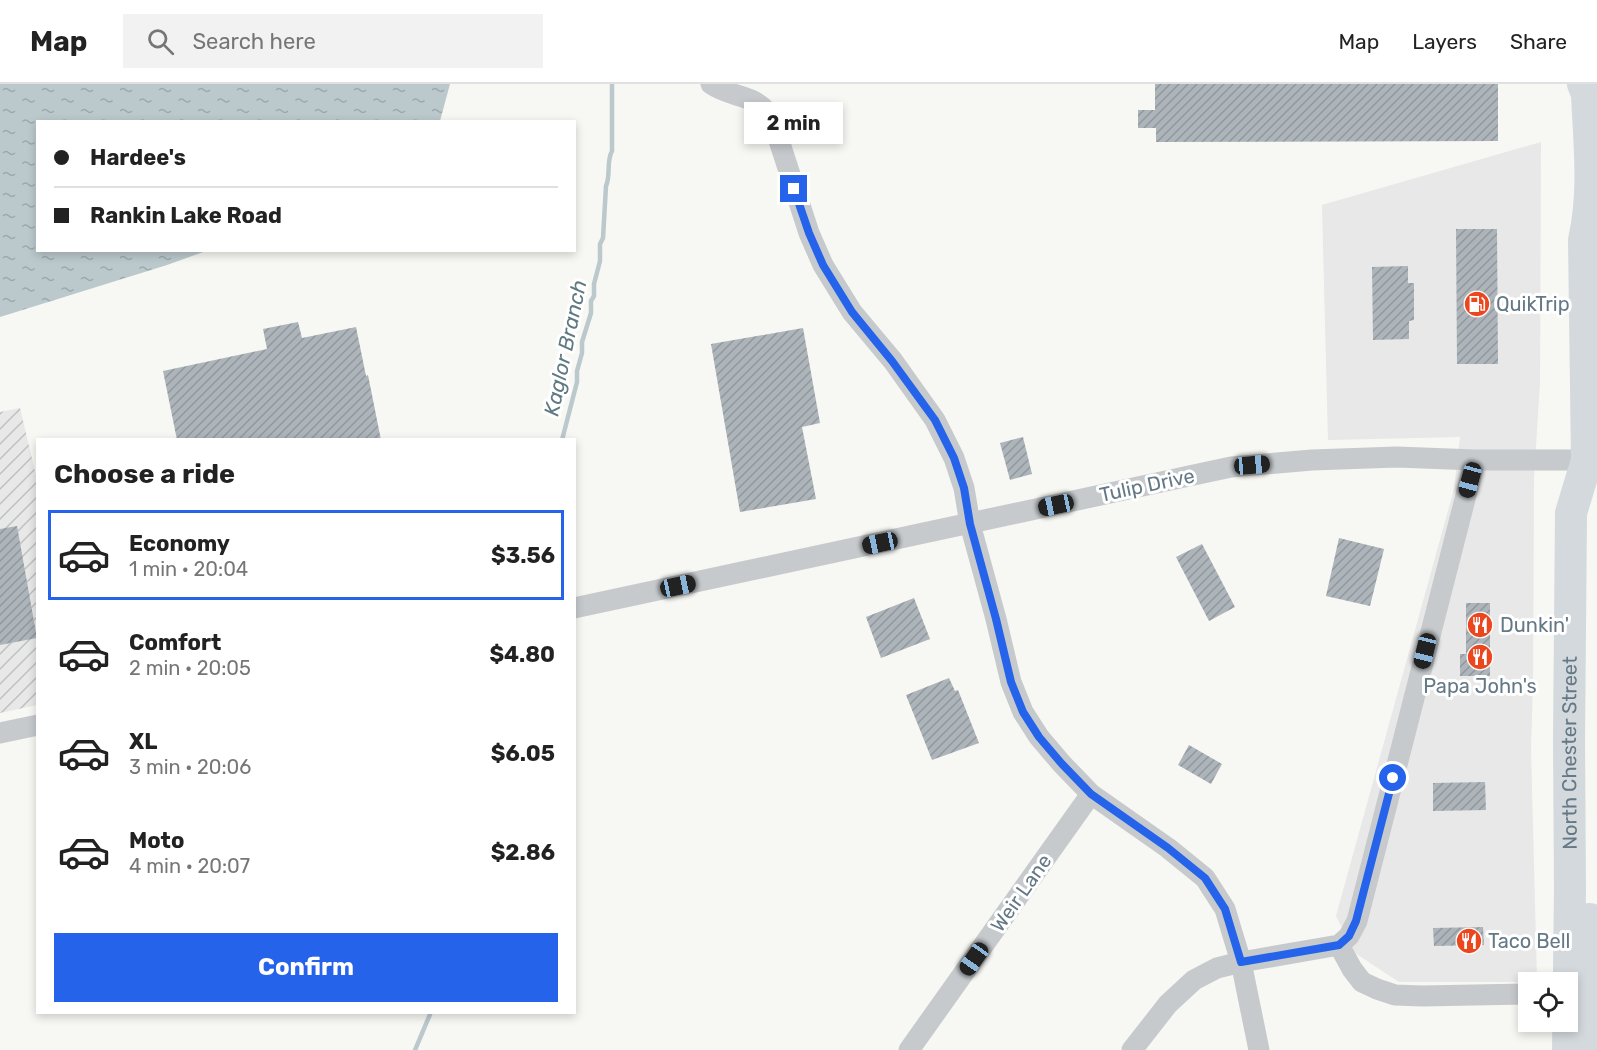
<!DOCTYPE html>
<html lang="en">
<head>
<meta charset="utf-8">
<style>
	:root { --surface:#fff; --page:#f2f2f2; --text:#222; --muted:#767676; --line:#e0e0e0; --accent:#2563eb }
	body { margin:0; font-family:Rubik,sans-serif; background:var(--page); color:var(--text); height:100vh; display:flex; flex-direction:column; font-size:22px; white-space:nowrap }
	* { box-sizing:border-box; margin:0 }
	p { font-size:20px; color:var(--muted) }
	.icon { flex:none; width:33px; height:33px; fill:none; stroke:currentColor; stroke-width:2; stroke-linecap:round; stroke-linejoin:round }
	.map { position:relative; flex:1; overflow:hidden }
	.sheet { position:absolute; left:36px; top:354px; width:540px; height:576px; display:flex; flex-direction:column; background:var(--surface); border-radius:0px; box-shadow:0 3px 9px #0003 }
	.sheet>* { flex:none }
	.top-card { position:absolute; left:36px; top:36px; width:540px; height:132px; border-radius:0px; box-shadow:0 3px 9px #0003; display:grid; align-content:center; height:132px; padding:0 18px; background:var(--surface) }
	.buttons { position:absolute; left:1518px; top:888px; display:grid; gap:12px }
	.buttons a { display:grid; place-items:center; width:60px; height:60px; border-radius:0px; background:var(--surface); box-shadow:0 3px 9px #0003; font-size:30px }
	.end { position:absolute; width:27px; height:27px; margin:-14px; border:8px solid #2563eb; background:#fff; box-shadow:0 0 0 3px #fff }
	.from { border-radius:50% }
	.bubble { position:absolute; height:42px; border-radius:0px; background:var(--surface); box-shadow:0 3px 9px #0003; font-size:20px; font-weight:700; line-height:42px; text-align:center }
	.car { position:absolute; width:18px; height:36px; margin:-18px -9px; border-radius:8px; box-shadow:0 0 4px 2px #0007; background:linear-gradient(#222 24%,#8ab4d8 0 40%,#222 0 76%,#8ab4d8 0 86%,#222 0) }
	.top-card b { display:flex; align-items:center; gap:21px; height:57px; font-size:22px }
	.top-card b+b { border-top:2px solid var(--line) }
	.top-card i { width:15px; height:15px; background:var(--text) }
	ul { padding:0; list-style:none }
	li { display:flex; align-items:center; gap:18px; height:90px; margin:0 12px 9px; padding:0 6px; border:3px solid transparent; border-radius:0px }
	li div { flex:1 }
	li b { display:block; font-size:22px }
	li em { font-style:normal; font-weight:700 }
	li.on { border-color:var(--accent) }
	li>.icon { width:54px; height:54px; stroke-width:1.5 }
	h2 { padding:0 18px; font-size:27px; line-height:72px }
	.primary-button { display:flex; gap:12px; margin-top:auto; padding:12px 18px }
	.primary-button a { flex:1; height:69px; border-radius:0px; background:var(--accent); color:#fff; font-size:24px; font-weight:700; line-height:69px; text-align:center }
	header { display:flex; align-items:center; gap:36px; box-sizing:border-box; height:84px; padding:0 30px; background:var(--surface); border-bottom:2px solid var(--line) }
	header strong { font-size:28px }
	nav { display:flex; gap:33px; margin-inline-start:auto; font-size:21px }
	.search { width:420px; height:54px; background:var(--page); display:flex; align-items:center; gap:15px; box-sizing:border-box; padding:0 21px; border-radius:0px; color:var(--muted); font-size:22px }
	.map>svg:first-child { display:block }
</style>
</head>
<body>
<header>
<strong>Map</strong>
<div class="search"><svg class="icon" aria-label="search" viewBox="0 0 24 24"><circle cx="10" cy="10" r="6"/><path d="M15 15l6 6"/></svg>Search here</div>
<nav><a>Map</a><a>Layers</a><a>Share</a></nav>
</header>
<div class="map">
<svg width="1597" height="966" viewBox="0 0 1597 966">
	<defs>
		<pattern id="industrial-furrows" width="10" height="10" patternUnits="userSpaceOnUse" patternTransform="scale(1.5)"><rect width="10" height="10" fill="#e7e8e7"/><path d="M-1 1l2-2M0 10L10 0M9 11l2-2" fill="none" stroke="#bfc1c1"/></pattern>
		<pattern id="water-ripples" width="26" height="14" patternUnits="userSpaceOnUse" patternTransform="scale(1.5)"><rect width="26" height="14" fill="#bbc9cc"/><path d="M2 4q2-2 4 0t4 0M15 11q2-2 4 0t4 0" fill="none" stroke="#9ca8ab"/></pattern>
		<pattern id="building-hatch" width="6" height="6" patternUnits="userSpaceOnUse" patternTransform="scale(1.5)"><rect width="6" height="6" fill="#adb5bb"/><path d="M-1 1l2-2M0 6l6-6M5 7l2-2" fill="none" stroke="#90989e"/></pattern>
	</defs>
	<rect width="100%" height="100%" fill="#f7f7f3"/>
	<!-- built -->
	<path fill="#e7e8e7" d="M1541 58 1540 298 1534 394 1533 598 1531 665 1537 898H1399L1355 869 1336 832 1454 405 1460 353 1328 356 1322 121Z"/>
	<!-- industrial -->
	<path fill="url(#industrial-furrows)" d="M20 324 38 400 37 621 0 629V328Z"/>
	<!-- water -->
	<path fill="url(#water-ripples)" d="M0 0H450L440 37 38 38V166L206 167 167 181 0 233Z"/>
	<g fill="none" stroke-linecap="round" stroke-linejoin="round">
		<!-- stream -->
		<path stroke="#bbc9cc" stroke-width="4.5" d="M562 356 577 298V287L582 269V258L591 229V217L594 212V200L600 177V160L603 154 606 102C611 91 606 78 612 67V0
			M415 966 431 928"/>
	</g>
	<!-- building -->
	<path fill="url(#building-hatch)" d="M1155 0H1498V57L1156 58V44H1138V26H1155Z
		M1456 145H1497L1498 280H1457Z
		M1408 182V199H1414V236L1409 237V255L1373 256 1372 183Z
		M298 238 302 254 356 243 366 292 368 291 381 356H177L163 287 267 265 263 245Z
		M803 244 820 339 802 343 816 415 740 428 711 260Z
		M1023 353 1032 390 1010 396 1000 359Z
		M17 442 37 554 0 561V445Z
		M1339 454 1384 465 1370 522 1326 512Z
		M1202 460 1235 523 1209 537 1176 473Z
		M914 514 930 555 881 574 866 533Z
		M1466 519H1490V592H1460V570H1466Z
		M949 594 955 607 958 606 979 659 932 676 906 611Z
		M1189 661 1222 680 1211 700 1178 681Z
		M1485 698 1486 726 1433 727V699Z
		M1483 843 1484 861 1434 862 1433 844Z"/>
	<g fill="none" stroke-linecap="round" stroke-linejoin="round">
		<!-- minor -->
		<path stroke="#c6cacd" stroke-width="21" d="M711 0C734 16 759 8 773 38L809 149 823 181 852 228 893 277 935 336 954 374 964 404 970 440 996 535 1011 598 1023 628 1039 653 1062 680 1091 710 1168 764 1205 794 1225 825 1241 878 1259 966
			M574 524 1231 383 1312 376 1397 373 1475 376H1587L1597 377
			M0 649 38 641
			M1339 861 1352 885 1362 898 1377 905 1395 911 1422 912 1528 910
			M909 966 1091 710
			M1132 966 1168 920 1194 896 1217 884 1241 878 1339 861 1349 852 1357 837 1475 376"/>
		<!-- highway -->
		<g stroke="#d4d9dd" stroke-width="32">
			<path d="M1590 835 1591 966"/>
			<path id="s1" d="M1568 966 1570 806 1569 657 1571 429 1587 376 1584 156C1595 108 1589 58 1587 10L1583 0"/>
		</g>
	</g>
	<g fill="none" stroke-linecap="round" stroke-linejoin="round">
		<!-- route -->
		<path stroke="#2563eb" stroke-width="8" d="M794 105 809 149 823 181 852 228 892 277 935 336 954 374 964 404 970 440 996 535 1011 598 1023 628 1039 653 1062 680 1091 710 1168 764 1205 794 1225 825 1241 878 1339 861 1349 852 1356 837 1393 694"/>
	</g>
	<!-- icons -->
	<defs>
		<g id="fuel-disc" transform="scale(1.35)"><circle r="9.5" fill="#ec461e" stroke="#fff"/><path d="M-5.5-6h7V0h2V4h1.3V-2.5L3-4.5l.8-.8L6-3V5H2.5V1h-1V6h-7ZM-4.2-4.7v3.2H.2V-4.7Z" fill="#fff"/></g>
		<g id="restaurant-disc" transform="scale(1.35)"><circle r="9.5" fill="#ec461e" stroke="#fff"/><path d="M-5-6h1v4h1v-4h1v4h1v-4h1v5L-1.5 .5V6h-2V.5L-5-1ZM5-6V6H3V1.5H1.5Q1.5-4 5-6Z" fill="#fff"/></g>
	</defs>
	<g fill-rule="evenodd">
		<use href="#fuel-disc" x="1477" y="220"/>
		<use href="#restaurant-disc" x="1480" y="541"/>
		<use href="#restaurant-disc" x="1480" y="573"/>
		<use href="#restaurant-disc" x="1469" y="857"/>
	</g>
	<g text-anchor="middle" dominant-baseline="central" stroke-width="6" stroke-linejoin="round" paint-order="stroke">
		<!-- poi labels -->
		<g font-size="20" fill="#647886" stroke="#fff" text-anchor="start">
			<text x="1496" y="220">QuikTrip</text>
			<text x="1500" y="541">Dunkin'</text>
			<text x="1480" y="602" text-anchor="middle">Papa John's</text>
			<text x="1488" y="857">Taco Bell</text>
		</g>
		<!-- street labels -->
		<g font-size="20" fill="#647886" stroke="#fff">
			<text transform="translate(1147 401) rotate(-12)">Tulip Drive</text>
			<text stroke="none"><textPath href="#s1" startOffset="297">North Chester Street</textPath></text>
			<text transform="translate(1021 809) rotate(-55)">Weir Lane</text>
		</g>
		<!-- water labels -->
		<g font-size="21" font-style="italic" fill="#5f7a82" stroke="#fff">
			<text transform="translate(565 264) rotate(-78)">Kaglor Branch</text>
		</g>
	</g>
</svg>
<div class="buttons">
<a><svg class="icon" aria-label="locate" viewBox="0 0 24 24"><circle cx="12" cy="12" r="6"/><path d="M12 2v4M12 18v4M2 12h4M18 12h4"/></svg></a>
</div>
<i class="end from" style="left:1393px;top:694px"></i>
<i class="end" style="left:794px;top:105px"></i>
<div class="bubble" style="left:744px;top:18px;width:99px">2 min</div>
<i class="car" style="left:1252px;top:381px;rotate:85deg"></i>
<i class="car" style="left:1470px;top:396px;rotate:195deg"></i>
<i class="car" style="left:1056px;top:421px;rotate:258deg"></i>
<i class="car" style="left:880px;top:459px;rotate:258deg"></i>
<i class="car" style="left:678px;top:502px;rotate:78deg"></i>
<i class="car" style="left:1425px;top:567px;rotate:194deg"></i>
<i class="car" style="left:974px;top:875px;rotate:215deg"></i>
<div class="top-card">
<b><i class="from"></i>Hardee's</b>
<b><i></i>Rankin Lake Road</b>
</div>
<section class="sheet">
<h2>Choose a ride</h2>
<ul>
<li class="on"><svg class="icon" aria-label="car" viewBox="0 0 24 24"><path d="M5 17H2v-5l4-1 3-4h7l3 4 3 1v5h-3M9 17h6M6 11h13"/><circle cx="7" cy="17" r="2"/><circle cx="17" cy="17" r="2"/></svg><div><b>Economy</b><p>1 min · 20:04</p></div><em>$3.56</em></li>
<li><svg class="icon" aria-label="car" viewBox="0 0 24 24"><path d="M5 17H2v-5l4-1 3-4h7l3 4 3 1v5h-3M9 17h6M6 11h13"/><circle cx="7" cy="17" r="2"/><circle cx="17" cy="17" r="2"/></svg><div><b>Comfort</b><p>2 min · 20:05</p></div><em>$4.80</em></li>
<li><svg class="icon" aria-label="car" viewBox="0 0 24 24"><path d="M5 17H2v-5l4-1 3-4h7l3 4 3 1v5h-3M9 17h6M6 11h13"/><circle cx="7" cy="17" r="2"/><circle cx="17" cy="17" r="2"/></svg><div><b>XL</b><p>3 min · 20:06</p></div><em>$6.05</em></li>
<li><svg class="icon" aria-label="car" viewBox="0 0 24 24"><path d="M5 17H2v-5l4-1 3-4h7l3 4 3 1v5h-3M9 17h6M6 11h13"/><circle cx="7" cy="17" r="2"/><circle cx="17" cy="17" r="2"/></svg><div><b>Moto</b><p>4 min · 20:07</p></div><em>$2.86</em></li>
</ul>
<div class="primary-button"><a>Confirm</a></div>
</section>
</div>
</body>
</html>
